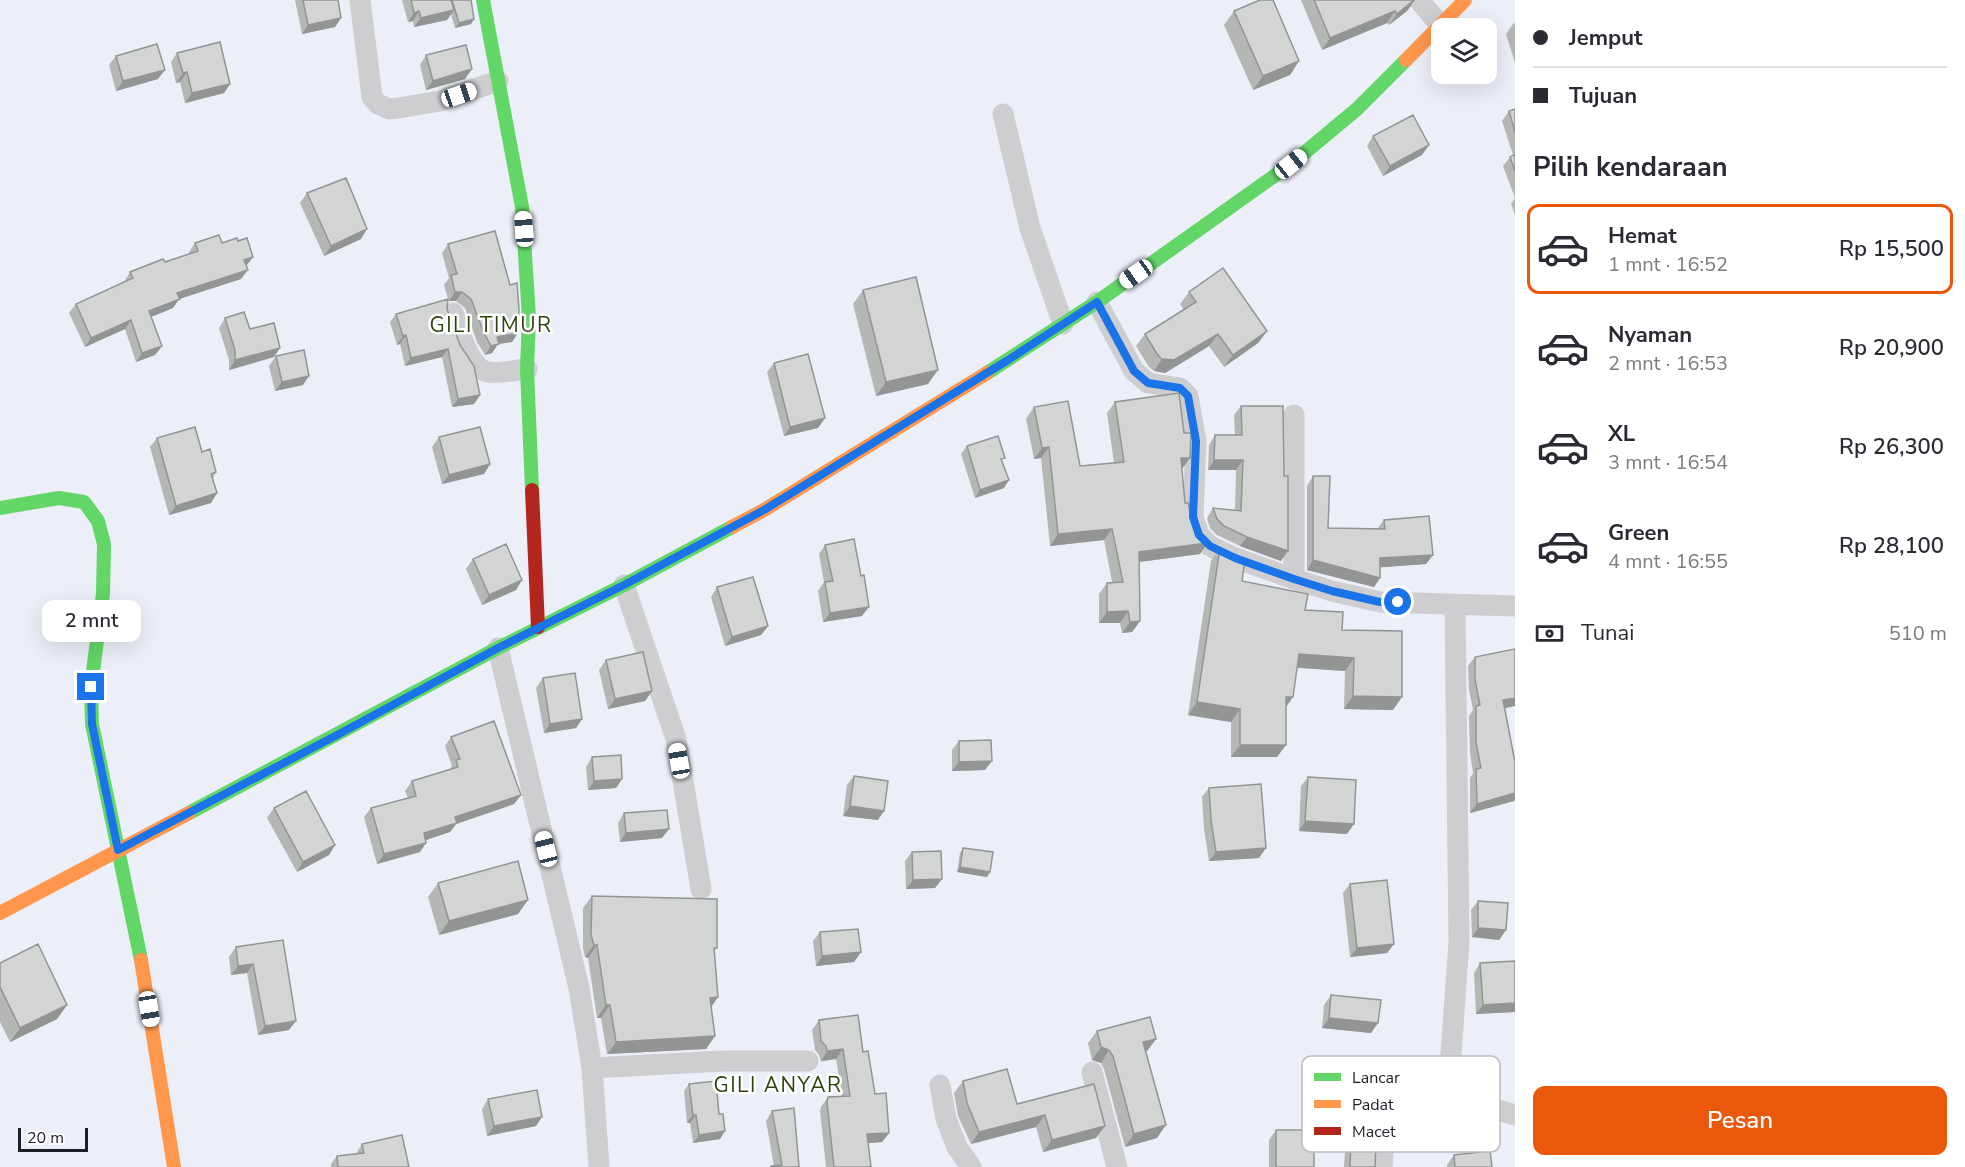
<!DOCTYPE html>
<html lang="id">
<head>
<meta charset="utf-8">
<style>
	:root { --surface:#fff; --page:#f7f7f7; --text:#2b2b33; --muted:#7c7c81; --line:#e1e1e2; --accent:#ea580c }
	body { margin:0; font-family:"Nunito Sans",sans-serif; background:var(--page); color:var(--text); height:100vh; display:flex; flex-direction:column; font-size:22px; white-space:nowrap }
	* { box-sizing:border-box; margin:0 }
	p { font-size:20px; color:var(--muted) }
	.icon { flex:none; width:33px; height:33px; fill:none; stroke:currentColor; stroke-width:2; stroke-linecap:round; stroke-linejoin:round }
	.map { position:relative; flex:1; overflow:hidden }
	.sheet { display:flex; flex-direction:column; background:var(--surface); width:450px }
	.sheet>* { flex:none }
	.top-card { display:grid; align-content:center; height:132px; padding:0 18px; background:var(--surface) }
	.tools { position:absolute; left:1431px; top:18px; display:grid; gap:12px }
	.tools a { display:grid; place-items:center; width:66px; height:66px; border-radius:12px; background:var(--surface); box-shadow:0 6px 24px #0002; font-size:30px }
	.scale { position:absolute; left:18px; bottom:15px; width:70px; box-sizing:border-box; padding-left:6px; border:3px solid #1d1f27; border-top:0; font-size:16px; line-height:21px; white-space:nowrap; color:#1d1f27; -webkit-text-stroke:4px #fff; paint-order:stroke }
	.end { position:absolute; width:27px; height:27px; margin:-14px; border:8px solid #1a73e8; background:#fff; box-shadow:0 0 0 3px #fff }
	.from { border-radius:50% }
	.bubble { position:absolute; height:42px; border-radius:12px; background:var(--surface); box-shadow:0 6px 24px #0002; font-size:20px; font-weight:600; line-height:42px; text-align:center }
	.car { position:absolute; width:18px; height:36px; margin:-18px -9px; border-radius:8px; box-shadow:0 0 4px 2px #0007; background:linear-gradient(#fff 24%,#345 0 40%,#fff 0 76%,#345 0 86%,#fff 0) }
	.top-card b { display:flex; align-items:center; gap:21px; height:57px; font-size:22px }
	.top-card b+b { border-top:2px solid var(--line) }
	.top-card i { width:15px; height:15px; background:var(--text) }
	ul { padding:0; list-style:none }
	li { display:flex; align-items:center; gap:18px; height:90px; margin:0 12px 9px; padding:0 6px; border:3px solid transparent; border-radius:12px }
	li div { flex:1 }
	li b { display:block; font-size:22px }
	li em { font-style:normal; font-weight:600 }
	li.active { border-color:var(--accent) }
	li>.icon { width:54px; height:54px; stroke-width:1.5 }
	h2 { padding:0 18px; font-size:27px; line-height:72px }
	.pay { display:flex; align-items:center; gap:15px; height:66px; padding:0 18px; font-size:22px }
	.pay p { margin-inline-start:auto }
	.primary-button { display:flex; gap:12px; margin-top:auto; padding:12px 18px }
	.primary-button a { flex:1; height:69px; border-radius:12px; background:var(--accent); color:#fff; font-size:24px; font-weight:600; line-height:69px; text-align:center }
	main { display:flex; flex:1; min-height:0 }
	.map>svg:first-child { display:block }
</style>
</head>
<body>
<main>
<div class="map">
<svg width="1515" height="1167" viewBox="0 0 1515 1167">
	<rect width="100%" height="100%" fill="#eceef8"/>
	<g fill="none" stroke-linecap="round" stroke-linejoin="round">
		<!-- street -->
		<path stroke="#ceced1" stroke-width="21" d="M360 0 372 97 378 104 389 109 399 108 440 101 498 81
			M1419 0 1441 26
			M1003 114 1030 228 1063 324
			M1097 302 1134 371 1148 383 1180 388 1188 396 1196 441 1193 517 1199 535 1210 546 1235 558 1294 579 1332 591 1380 602 1515 606
			M453 313C459 329 469 370 489 372 500 374 515 370 527 369
			M1294 415V579
			M624 585 676 739 701 889
			M498 648 579 988 592 1068 599 1167
			M592 1068 723 1061H808
			M1092 1072 1117 1167
			M940 1085 946 1119 957 1147 971 1167
			M1448 1096 1459 941 1455 604
			M1382 1167 1388 1078 1515 1115"/>
		<!-- fast -->
		<path stroke="#63d668" stroke-width="14" d="M483 0 522 207 529 318 527 369 532 490
			M987 373 1097 302 1291 164 1357 109 1406 60
			M0 508 59 498 84 502 98 521 104 544 103 594 91 687 92 724 141 960
			M189 813 498 648 624 585 732 527"/>
		<!-- slow -->
		<path stroke="#ff974d" stroke-width="14" d="M1406 60 1465 0
			M732 527 764 510 987 373
			M0 913 189 813
			M141 960 174 1167"/>
		<!-- jam -->
		<path stroke="#b3261e" stroke-width="14" d="M532 490 538 627"/>
	</g>
	<!-- wall -->
	<path fill="#b5b7b5" d="M295 0H338L341 18 335 27 302 34Z
		M402 0H471L474 19 471 24 455 28 451 14 447 20 414 27 413 21 408 22Z
		M1301 0H1415L1407 11 1389 25 1387 23 1322 50Z
		M1234 11 1299 61 1290 75 1253 90 1224 25Z
		M1515 23V63L1506 34 1513 24Z
		M177 53 230 84 224 93 185 103 180 82 176 83 171 62Z
		M426 55 465 79 426 90 420 65Z
		M116 56 158 79 116 91 109 65Z
		M1515 109V215L1511 204 1515 198 1503 166 1510 157 1513 155 1502 121 1509 111Z
		M1373 136 1422 155 1383 176 1367 146Z
		M307 193 361 239 324 256 300 203Z
		M238 241 253 257 246 266 241 279 179 299 173 308 151 317 162 346 155 355 136 362 125 329 85 347 69 313 76 304 124 282 130 272 189 254V252L195 243H222Z
		M448 244 512 342 498 344 492 353 485 355 477 342 465 308 456 301H449L448 299 447 309 480 395 474 404 452 407 442 357 405 366 400 344 397 345 390 322 396 314 448 299 444 285 449 278 442 253Z
		M863 290 928 384 876 396 853 304Z
		M1189 292 1267 331 1258 343 1224 367 1209 346 1165 373 1154 371 1149 367 1136 346 1145 334 1184 310 1180 304Z
		M225 318 250 329 274 357 229 370V360L219 328Z
		M276 356 303 385 275 391 269 366Z
		M774 363 825 418 818 428 784 436 767 372Z
		M1115 402 1182 469 1185 503 1200 554 1139 562 1140 621 1132 632 1122 633 1120 623H1099V594L1107 583 1112 582 1104 540 1050 546 1041 458 1034 459 1026 419 1034 407 1080 466 1114 463 1107 413Z
		M1241 406 1281 561 1240 546 1217 535 1210 528 1207 518 1213 508 1235 510 1236 470H1208L1209 445 1215 435H1235L1234 415Z
		M439 437 490 464 484 474 442 484 432 447Z
		M157 438 202 452 216 472 213 478 217 493 211 503 169 515 150 447Z
		M967 446 1002 462 1004 488 975 498 961 454Z
		M1313 476 1328 528 1377 529 1384 520 1433 555 1426 564 1380 567V578L1374 587 1307 570V486Z
		M825 545 862 616 823 622 818 591 824 582 819 554Z
		M1220 548 1242 581 1305 610 1342 630 1393 710 1344 709 1345 671 1297 668 1286 707 1277 757H1231V722L1188 715 1211 561Z
		M473 559 522 580 516 590 482 605 466 569Z
		M717 587 768 626 761 635 725 646 711 597Z
		M1475 657 1505 708 1514 801 1470 813V778L1473 773 1470 753 1469 716 1473 710 1469 690 1468 666Z
		M606 660 652 691 645 701 608 709 599 670Z
		M543 678 582 719 576 728 544 733 536 688Z
		M451 737 521 795 514 804 456 824 450 832 426 840 420 852 377 864 364 817 371 808 408 798 405 791 412 781 449 770 452 766 445 746Z
		M959 741 985 770 952 771V750Z
		M592 757 622 779 616 788 588 790 586 767Z
		M854 776 878 820 843 816 847 785Z
		M1308 777 1347 834 1299 831 1301 786Z
		M1209 788 1259 858 1209 861 1204 829 1202 797Z
		M274 808 335 845 329 855 297 872 267 818Z
		M624 813 662 838 620 842 618 823Z
		M963 848 987 877 957 872 960 853Z
		M912 852 942 879 935 888 906 889 905 861Z
		M438 883 518 914 439 935 428 897Z
		M1350 884 1394 944 1387 953 1350 957 1343 893Z
		M592 896 717 948 714 951 718 997 711 1007 715 1036 706 1049 607 1054 601 1018H597L588 958 585 957 583 948V908Z
		M1478 901 1506 930 1499 940 1472 937 1471 910Z
		M820 932 861 952 854 962 816 966 813 941Z
		M283 940 289 1030 258 1035 247 973 231 975 229 957 236 947Z
		M1515 961V1012L1476 1014 1474 973 1480 963Z
		M0 963 67 1005 57 1019 10 1042 0 1022Z
		M1331 995 1371 1033 1322 1028 1324 1005Z
		M819 1020 863 1052 875 1094 889 1133 882 1142 868 1143 871 1167H826L820 1111 821 1107 828 1097 842 1096 836 1059 821 1061 819 1055 815 1050 812 1030Z
		M1097 1031 1156 1039 1147 1051 1145 1052 1157 1138 1125 1147 1104 1069 1101 1063 1092 1060 1088 1043Z
		M963 1081 1017 1104 1094 1084 1096 1138 1043 1152 1036 1127 971 1144 958 1116 954 1093Z
		M689 1084 720 1139 693 1143 690 1123H687L684 1091Z
		M488 1099 536 1126 487 1136 482 1109Z
		M772 1111 799 1167H770L774 1166 766 1121Z
		M1404 1118 1439 1139 1432 1148 1396 1146 1397 1127Z
		M1276 1130 1314 1167H1269V1140Z
		M1351 1142 1375 1167H1344L1345 1151Z
		M362 1144 409 1167H331V1164L337 1156 356 1154Z
		M1454 1155 1492 1167H1447V1165Z"/>
	<!-- shaded-wall -->
	<path fill="#939594" d="M1415 0 1407 11 1389 25 1397 14Z
		M454 10 447 20 414 27 421 18Z
		M419 11 413 21 408 22 414 13Z
		M1395 11 1387 23 1322 50 1330 38Z
		M341 18 335 27 302 34 308 25Z
		M474 19 471 24 455 28 459 23Z
		M1299 61 1290 75 1253 90 1263 76Z
		M472 69 465 79 426 90 433 81Z
		M165 70 158 79 116 91 123 81Z
		M187 72 180 82 176 83 183 73Z
		M230 84 224 93 185 103 192 93Z
		M1429 145 1422 155 1383 176 1390 166Z
		M367 229 361 239 324 256 331 246Z
		M253 257 246 266 244 260Z
		M248 270 241 279 179 299 173 308 143 320 149 311 177 293Z
		M455 292H462L456 301H449Z
		M131 320 125 329 85 347 91 338Z
		M1267 331 1258 343 1224 367 1233 355Z
		M518 333 512 342 498 344 492 353 485 355 491 346 493 345 490 346 497 337Z
		M1218 334 1209 346 1165 373 1154 371 1162 359Z
		M406 335 400 344 397 345 403 336Z
		M162 346 155 355 136 362 142 353Z
		M280 348 274 357 229 370 235 360Z
		M448 349 442 357 405 366 411 358Z
		M938 370 928 384 876 396 886 382Z
		M309 376 303 385 275 391 282 382Z
		M480 395 474 404 452 407 458 399Z
		M825 418 818 428 784 436 790 427Z
		M1049 447 1041 458 1034 459 1042 448Z
		M1181 458H1190L1182 469Z
		M1214 460H1243L1236 470H1208Z
		M490 464 484 474 442 484 449 475Z
		M1009 480 1004 488 975 498 980 490Z
		M217 493 211 503 169 515 176 506Z
		M1112 529 1104 540 1050 546 1058 534Z
		M1247 537 1288 551 1281 561 1240 546Z
		M1208 543 1200 554 1131 563 1139 552Z
		M1433 555 1426 564 1373 568 1380 558Z
		M1313 560 1380 578 1374 587 1307 570Z
		M522 580 516 590 482 605 489 595Z
		M869 607 862 616 823 622 830 613Z
		M1128 611 1120 623H1099L1107 612Z
		M1140 621 1132 632 1122 633 1130 622Z
		M768 626 761 635 725 646 732 637Z
		M1299 654 1354 658 1345 671 1290 667Z
		M652 691 645 701 608 709 615 699Z
		M1353 696 1402 697 1393 710 1344 709Z
		M1286 697H1293L1284 710Z
		M1515 698V706L1496 710 1503 700Z
		M1197 702 1240 709 1231 722 1188 715Z
		M582 719 576 728 544 733 550 724Z
		M1240 745H1286L1277 757H1231Z
		M992 761 985 770 952 771 959 762Z
		M622 779 616 788 588 790 594 781Z
		M1515 793V800L1514 801 1470 813 1477 804Z
		M521 795 514 804 456 824 450 832 417 843 424 833 455 817Z
		M850 806 884 811 878 820 843 816Z
		M1305 821 1354 824 1347 834 1299 831Z
		M669 829 662 838 620 842 626 833Z
		M426 843 420 852 377 864 384 854Z
		M335 845 329 855 297 872 303 862Z
		M1266 848 1259 858 1209 861 1216 852Z
		M960 867 990 872 987 877 957 872Z
		M942 879 935 888 906 889 913 880Z
		M528 900 518 914 439 935 449 921Z
		M1478 928 1506 930 1499 940 1472 937Z
		M1394 944 1387 953 1350 957 1357 948Z
		M594 945H597L588 958 585 957Z
		M861 952 854 962 816 966 822 956Z
		M253 964 247 973 231 975 238 966Z
		M718 997 709 1010 710 998Z
		M1515 1003V1012L1476 1014 1483 1005Z
		M67 1005 57 1019 10 1042 20 1028Z
		M606 1005H610L601 1018H597Z
		M1329 1018 1378 1023 1371 1033 1322 1028Z
		M296 1021 289 1030 258 1035 265 1026Z
		M715 1036 706 1049 607 1054 616 1042Z
		M1156 1039 1147 1051 1134 1055 1143 1042Z
		M1101 1047 1109 1050 1101 1063 1092 1060Z
		M843 1049 836 1059 821 1061 827 1051Z
		M693 1115H696L690 1123H687Z
		M1045 1115 1036 1127 971 1144 979 1132Z
		M542 1117 536 1126 487 1136 494 1126Z
		M1166 1125 1157 1138 1125 1147 1134 1134Z
		M1105 1126 1096 1138 1043 1152 1052 1140Z
		M725 1131 720 1139 693 1143 699 1135Z
		M889 1133 882 1142 860 1144 867 1134Z
		M1403 1137 1439 1139 1432 1148 1396 1146Z"/>
	<!-- building -->
	<path fill="#d2d5d3" stroke="#939594" stroke-width="1.5" d="M303 0H338L341 18 308 25Z
		M411 0H451L454 10 421 18 419 11 414 13Z
		M452 0H471L474 19 459 23Z
		M1260 0H1273L1299 61 1263 76 1234 11Z
		M1314 0H1414L1397 14 1395 11 1330 38Z
		M220 42 230 84 192 93 187 72 183 73 177 53Z
		M157 44 165 70 123 81 116 56Z
		M466 45 472 69 433 81 426 55Z
		M1515 109V132L1509 111Z
		M1413 115 1429 145 1390 166 1373 136Z
		M1515 154V171L1510 157Z
		M346 178 367 229 331 246 307 193Z
		M495 231 510 285 517 283 519 309 518 333 497 337 499 344 491 346 484 333 471 299 462 292H455L451 275 457 274 448 244Z
		M219 235 222 243 237 238 238 241 247 238 253 257 244 260 248 270 177 293 180 299 149 311 162 346 142 353 131 320 91 338 76 304 133 278 130 272 163 259 165 262 198 251 195 243Z
		M1223 268 1267 331 1233 355 1218 334 1174 360 1162 359 1157 354 1145 334 1196 302 1189 292Z
		M916 277 938 370 886 382 863 290Z
		M448 299 447 309 460 345 474 366 480 395 458 399 448 349 411 358 406 335 403 336 396 314Z
		M244 312 250 329 274 323 280 348 235 360V350L225 318Z
		M304 350 309 376 282 382 276 356Z
		M808 354 825 418 790 427 774 363Z
		M1179 393 1184 433H1191L1190 458H1181L1185 503H1188L1195 528 1208 543 1139 552 1140 621 1130 622 1128 611 1107 612V583L1123 582 1112 529 1058 534 1049 447 1042 448 1034 407 1068 401 1080 466 1124 462 1115 402Z
		M1241 406H1283L1284 476H1288V551L1247 537 1224 526 1217 519 1213 508 1241 511 1243 460H1214L1215 435H1242Z
		M195 427 202 452 210 449 216 472 211 474 217 493 176 506 157 438Z
		M480 427 490 464 449 475 439 437Z
		M998 436 1005 458 1001 459 1009 480 980 490 967 446Z
		M1313 476H1330L1328 528 1385 529 1384 520 1429 516 1433 555 1380 558V578L1313 560Z
		M854 539 861 576 864 575 869 607 830 613 825 582 833 581 825 545Z
		M506 544 522 580 489 595 473 559Z
		M1220 548 1245 559 1242 581 1308 594 1305 610 1343 612 1342 630 1402 631V697L1353 696 1354 658 1299 654 1293 697H1286V745H1240V709L1197 702Z
		M753 577 768 626 732 637 717 587Z
		M1515 649V698L1503 700 1515 762V793L1477 804 1476 769 1481 768 1476 743V706L1480 705 1475 680V657Z
		M643 652 652 691 615 699 606 660Z
		M575 673 582 719 550 724 543 678Z
		M494 721 521 795 455 817 457 823 424 833 426 843 384 854 371 808 416 796 412 781 458 767 456 760 460 759 451 737Z
		M991 740 992 761 959 762V741Z
		M621 755 622 779 594 781 592 757Z
		M854 776 888 781 884 811 850 806Z
		M1308 777 1356 780 1354 824 1305 821Z
		M1261 784 1266 848 1216 852 1211 820 1209 788Z
		M306 791 335 845 303 862 274 808Z
		M667 810 669 829 626 833 624 813Z
		M963 848 993 852 990 872 960 867Z
		M941 851 942 879 913 880 912 852Z
		M518 861 528 900 449 921 438 883Z
		M1387 880 1394 944 1357 948 1350 884Z
		M592 896 717 899V948H714L718 997 710 998 715 1036 616 1042 610 1005H606L597 945H594L591 935Z
		M1478 901 1508 903 1506 930 1478 928Z
		M858 929 861 952 822 956 820 932Z
		M283 940 296 1021 265 1026 253 964 238 966 236 947Z
		M38 944 67 1005 20 1028 0 987V963Z
		M1515 961V1003L1483 1005 1480 963Z
		M1331 995 1381 1000 1378 1023 1329 1018Z
		M858 1015 863 1052 868 1051 875 1094 886 1093 889 1133 867 1134 871 1167H834L827 1102 828 1097 850 1096 843 1049 827 1051 826 1046 821 1041 819 1020Z
		M1150 1017 1156 1039 1143 1042 1166 1125 1134 1134 1113 1056 1109 1050 1101 1047 1097 1031Z
		M1007 1069 1017 1104 1094 1084 1105 1126 1052 1140 1045 1115 979 1132 967 1103 963 1081Z
		M716 1081 719 1114H723L725 1131 699 1135 696 1115H693L689 1084Z
		M537 1090 542 1117 494 1126 488 1099Z
		M794 1108 799 1167H771V1166L782 1165 772 1111Z
		M1276 1130H1314V1167H1276Z
		M402 1135 409 1167H338L337 1156 364 1153 362 1144Z
		M1351 1142 1376 1143 1375 1167H1350Z
		M1490 1151 1492 1167H1455L1454 1155Z"/>
	<g fill="none" stroke-linecap="round" stroke-linejoin="round">
		<!-- route -->
		<path stroke="#1a73e8" stroke-width="8" d="M91 687 92 724 118 850 339 734 498 648 624 585 764 510 1008 360 1097 302 1134 371 1148 383 1180 388 1188 396 1196 441 1193 517 1199 535 1210 546 1235 558 1294 579 1332 591 1380 602H1398"/>
	</g>
	<g text-anchor="middle" dominant-baseline="central" stroke-width="5" stroke-linejoin="round" paint-order="stroke">
		<!-- quarter labels -->
		<g font-size="21" letter-spacing="1.5" fill="#2f420c" stroke="#fff">
			<text x="491" y="325">GILI TIMUR</text>
			<text x="778" y="1085">GILI ANYAR</text>
		</g>
	</g>
	<!-- legend -->
	<rect x="1302" y="1056" width="198" height="96" rx="9" fill="#fff" stroke="#bbbcbe" stroke-width="1.5"/>
	<rect x="1314" y="1073" width="27" height="8" fill="#63d668"/>
	<rect x="1314" y="1100" width="27" height="8" fill="#ff974d"/>
	<rect x="1314" y="1127" width="27" height="8" fill="#b3261e"/>
	<g font-size="16" fill="#1d1f27">
		<text x="1352" y="1083">Lancar</text>
		<text x="1352" y="1110">Padat</text>
		<text x="1352" y="1137">Macet</text>
	</g>
</svg>
<div class="tools">
<a><svg class="icon" aria-label="layers" viewBox="0 0 24 24"><path d="M12 4l9 5-9 5-9-5zM3 14l9 5 9-5"/></svg></a>
</div>
<div class="scale">20 m</div>
<i class="end from" style="left:1398px;top:602px"></i>
<i class="end" style="left:91px;top:687px"></i>
<div class="bubble" style="left:42px;top:600px;width:99px">2 mnt</div>
<i class="car" style="left:459px;top:95px;rotate:71deg"></i>
<i class="car" style="left:1291px;top:164px;rotate:51deg"></i>
<i class="car" style="left:524px;top:229px;rotate:356deg"></i>
<i class="car" style="left:1136px;top:274px;rotate:235deg"></i>
<i class="car" style="left:679px;top:761px;rotate:350deg"></i>
<i class="car" style="left:546px;top:849px;rotate:346deg"></i>
<i class="car" style="left:149px;top:1009px;rotate:171deg"></i>
</div>
<section class="sheet">
<div class="top-card">
<b><i class="from"></i>Jemput</b>
<b><i></i>Tujuan</b>
</div>
<h2>Pilih kendaraan</h2>
<ul>
<li class="active"><svg class="icon" aria-label="car" viewBox="0 0 24 24"><path d="M5 17H2v-5l4-1 3-4h7l3 4 3 1v5h-3M9 17h6M6 11h13"/><circle cx="7" cy="17" r="2"/><circle cx="17" cy="17" r="2"/></svg><div><b>Hemat</b><p>1 mnt · 16:52</p></div><em>Rp 15,500</em></li>
<li><svg class="icon" aria-label="car" viewBox="0 0 24 24"><path d="M5 17H2v-5l4-1 3-4h7l3 4 3 1v5h-3M9 17h6M6 11h13"/><circle cx="7" cy="17" r="2"/><circle cx="17" cy="17" r="2"/></svg><div><b>Nyaman</b><p>2 mnt · 16:53</p></div><em>Rp 20,900</em></li>
<li><svg class="icon" aria-label="car" viewBox="0 0 24 24"><path d="M5 17H2v-5l4-1 3-4h7l3 4 3 1v5h-3M9 17h6M6 11h13"/><circle cx="7" cy="17" r="2"/><circle cx="17" cy="17" r="2"/></svg><div><b>XL</b><p>3 mnt · 16:54</p></div><em>Rp 26,300</em></li>
<li><svg class="icon" aria-label="car" viewBox="0 0 24 24"><path d="M5 17H2v-5l4-1 3-4h7l3 4 3 1v5h-3M9 17h6M6 11h13"/><circle cx="7" cy="17" r="2"/><circle cx="17" cy="17" r="2"/></svg><div><b>Green</b><p>4 mnt · 16:55</p></div><em>Rp 28,100</em></li>
</ul>
<div class="pay"><svg class="icon" aria-label="cash" viewBox="0 0 24 24"><path d="M3 7h18v10H3z"/><circle cx="12" cy="12" r="2"/></svg>Tunai<p>510 m</p></div>
<div class="primary-button"><a>Pesan</a></div>
</section>
</main>
</body>
</html>
